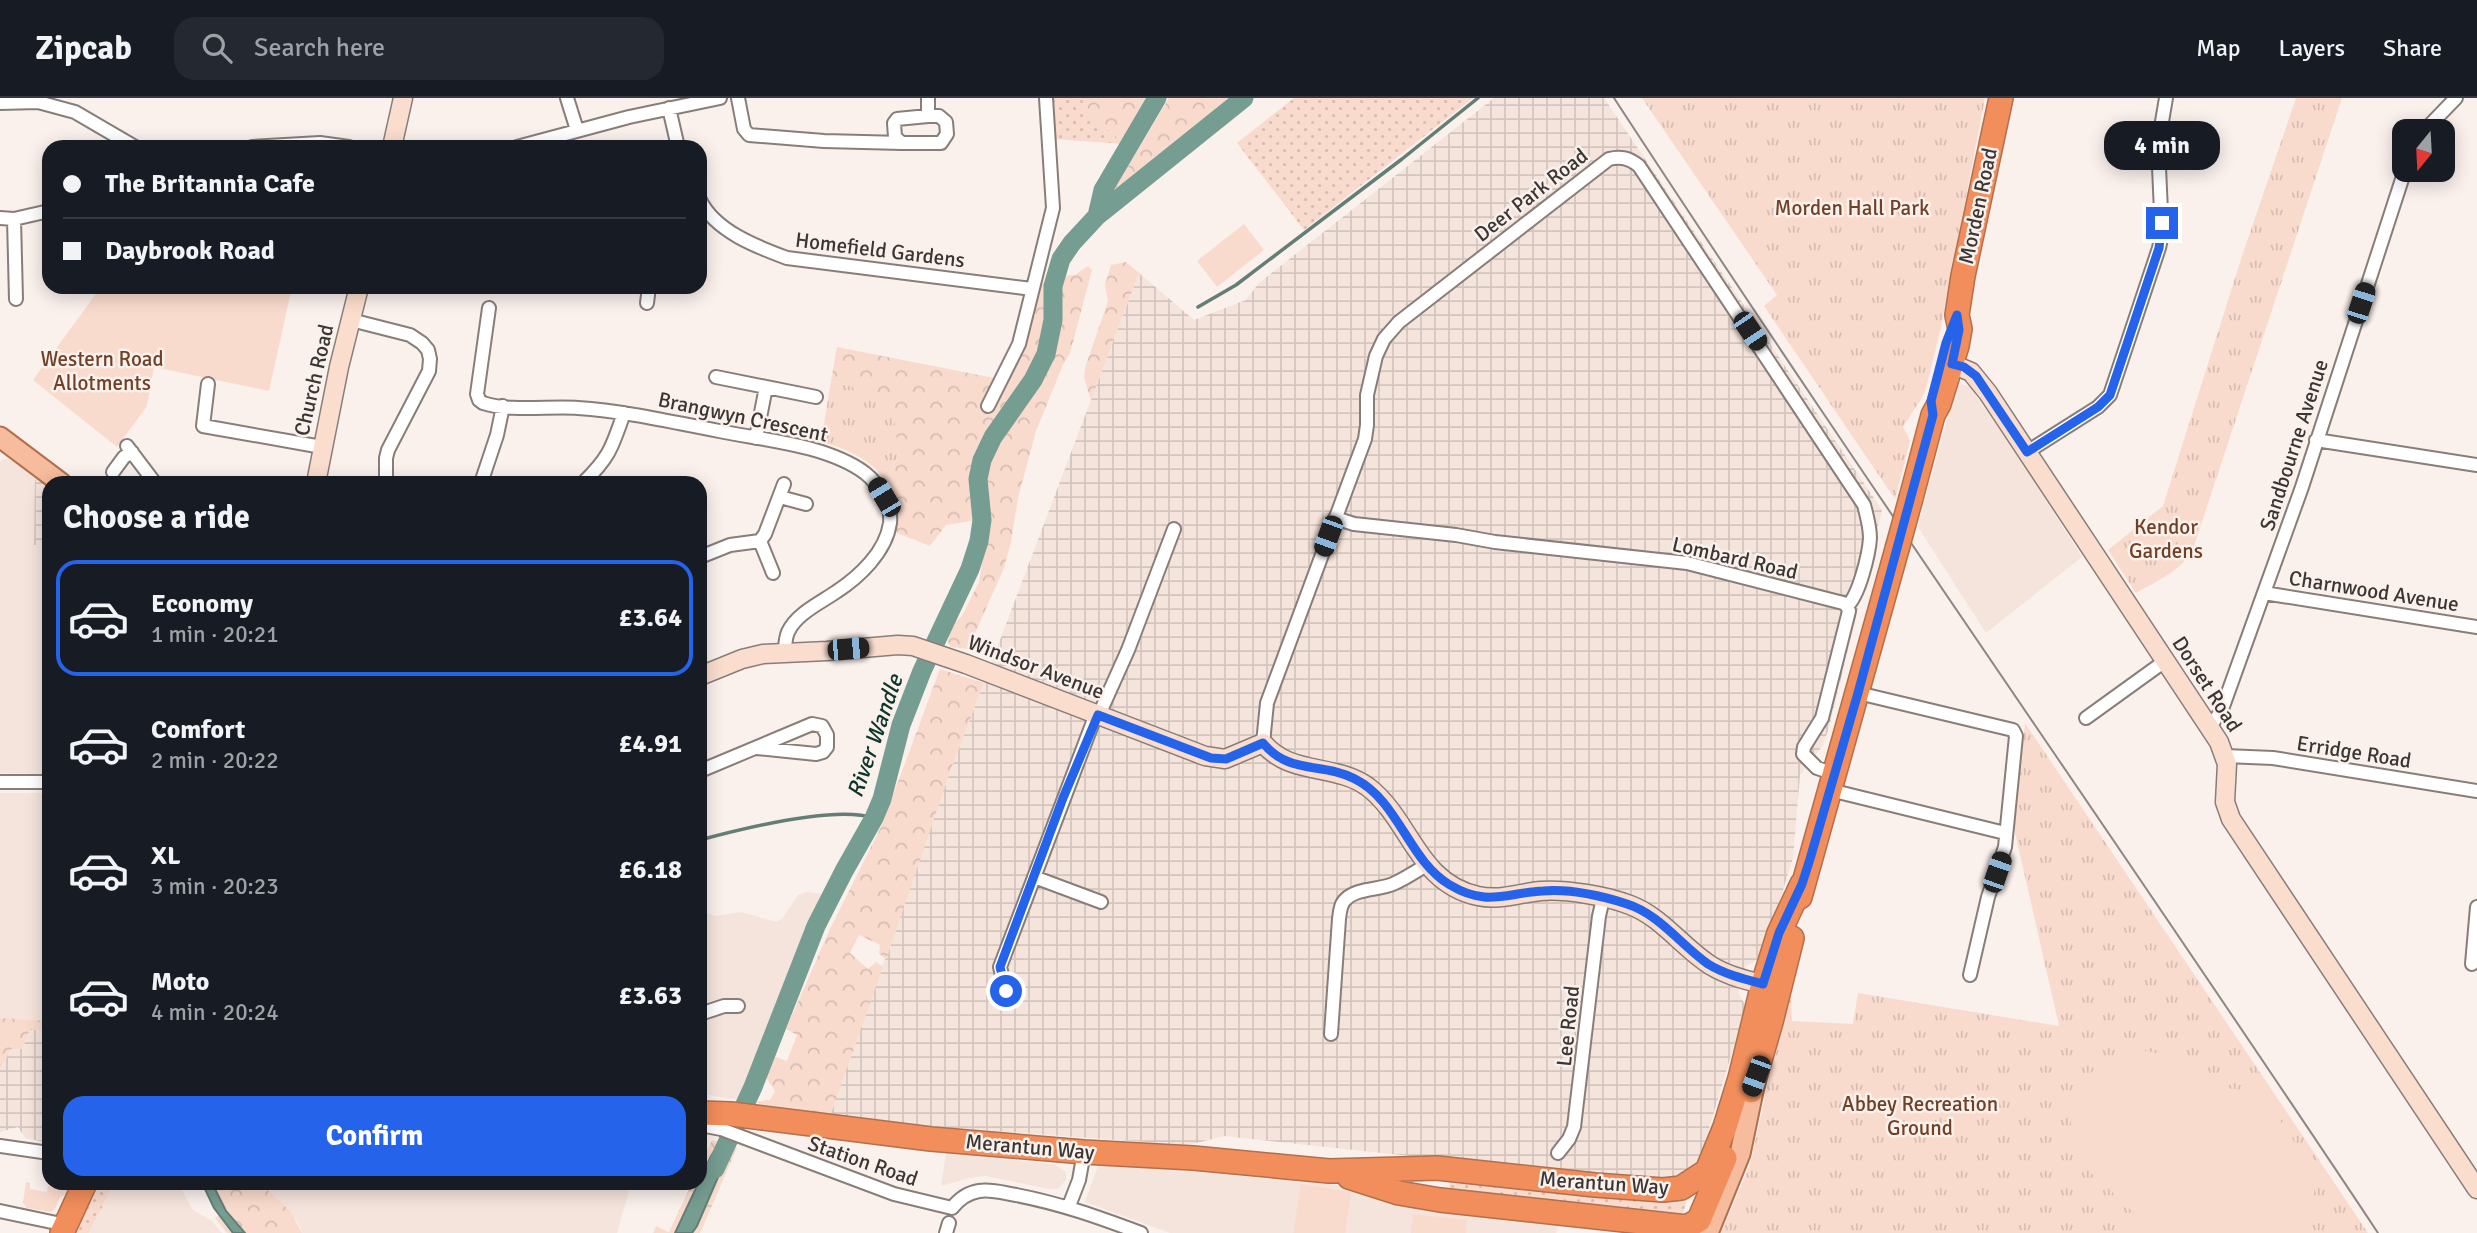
<!DOCTYPE html>
<html lang="en">
<head>
<meta charset="utf-8">
<style>
	:root { --surface:#171b24; --page:#242831; --text:#f1f3f6; --muted:#9ea1a6; --line:#363941; --accent:#2563eb }
	body { margin:0; font-family:Signika,sans-serif; background:var(--page); color:var(--text); height:100vh; display:flex; flex-direction:column; font-size:26px; white-space:nowrap }
	* { box-sizing:border-box; margin:0 }
	p { font-size:23px; color:var(--muted) }
	.icon { flex:none; width:38px; height:38px; fill:none; stroke:currentColor; stroke-width:2; stroke-linecap:round; stroke-linejoin:round }
	.map { position:relative; flex:1; overflow:hidden }
	.details { position:absolute; left:42px; top:378px; width:665px; height:714px; display:flex; flex-direction:column; background:var(--surface); border-radius:21px; box-shadow:0 4px 18px #0003 }
	.details>* { flex:none }
	.hud { position:absolute; left:42px; top:42px; width:665px; height:154px; border-radius:21px; box-shadow:0 4px 18px #0003; display:grid; align-content:center; height:154px; padding:0 21px; background:var(--surface) }
	.needle { width:46px; rotate:198deg }
	.buttons { position:absolute; left:2392px; top:21px; display:grid; gap:14px }
	.buttons a { display:grid; place-items:center; width:63px; height:63px; border-radius:14px; background:var(--surface); box-shadow:0 4px 18px #0003; font-size:35px }
	.end { position:absolute; width:32px; height:32px; margin:-16px; border:9px solid #2563eb; background:#fff; box-shadow:0 0 0 4px #fff }
	.from { border-radius:50% }
	.bubble { position:absolute; height:49px; border-radius:21px; background:var(--surface); box-shadow:0 4px 18px #0003; font-size:23px; font-weight:700; line-height:49px; text-align:center }
	.car { position:absolute; width:21px; height:42px; margin:-21px -10px; border-radius:9px; box-shadow:0 0 5px 2px #0007; background:linear-gradient(#222 24%,#8ab4d8 0 40%,#222 0 76%,#8ab4d8 0 86%,#222 0) }
	.hud b { display:flex; align-items:center; gap:24px; height:66px; font-size:26px }
	.hud b+b { border-top:2px solid var(--line) }
	.hud i { width:18px; height:18px; background:var(--text) }
	ul { padding:0; list-style:none }
	li { display:flex; align-items:center; gap:21px; height:116px; margin:0 14px 10px; padding:0 7px; border:4px solid transparent; border-radius:21px }
	li div { flex:1 }
	li b { display:block; font-size:26px }
	li em { font-style:normal; font-weight:700 }
	li.on { border-color:var(--accent) }
	li>.icon { width:63px; height:63px; stroke-width:1.5 }
	h2 { padding:0 21px; font-size:32px; line-height:84px }
	.primary-button { display:flex; gap:14px; margin-top:auto; padding:14px 21px }
	.primary-button a { flex:1; height:80px; border-radius:21px; background:var(--accent); color:#fff; font-size:28px; font-weight:700; line-height:80px; text-align:center }
	header { display:flex; align-items:center; gap:42px; box-sizing:border-box; height:98px; padding:0 35px; background:var(--surface); border-bottom:2px solid var(--line) }
	header strong { font-size:33px }
	nav { display:flex; gap:38px; margin-inline-start:auto; font-size:24px }
	.search { width:490px; height:63px; background:var(--page); display:flex; align-items:center; gap:18px; box-sizing:border-box; padding:0 24px; border-radius:21px; color:var(--muted); font-size:26px }
	.map>svg:first-child { display:block }
</style>
</head>
<body>
<header>
<strong>Zipcab</strong>
<div class="search"><svg class="icon" aria-label="search" viewBox="0 0 24 24"><circle cx="10" cy="10" r="6"/><path d="M15 15l6 6"/></svg>Search here</div>
<nav><a>Map</a><a>Layers</a><a>Share</a></nav>
</header>
<div class="map">
<svg width="2477" height="1135" viewBox="0 0 2477 1135">
	<defs>
		<pattern id="industrial-grid" width="8" height="8" patternUnits="userSpaceOnUse" patternTransform="scale(1.75)"><rect width="8" height="8" fill="#f5e4dc"/><path d="M0 4h8M4 0v8" fill="none" stroke="#d3c4bd"/></pattern>
		<pattern id="grass-dots" width="8" height="8" patternUnits="userSpaceOnUse" patternTransform="scale(1.75)"><rect width="8" height="8" fill="#f9dbcd"/><path d="M2 2h.1M6 6h.1" fill="none" stroke="#d6bdb1" stroke-width="1.8" stroke-linecap="round"/></pattern>
		<pattern id="forest-crowns" width="20" height="18" patternUnits="userSpaceOnUse" patternTransform="scale(1.75)"><rect width="20" height="18" fill="#f9dbcd"/><path d="M2 6a3 3 0 1 1 6 0M12 15a3 3 0 1 1 6 0" fill="none" stroke="#d6bdb1"/></pattern>
		<pattern id="park-tufts" width="24" height="20" patternUnits="userSpaceOnUse" patternTransform="scale(1.75)"><rect width="24" height="20" fill="#f9dbcd"/><path d="M3 7l-1-3M5 7V3M7 7l1-3M15 17l-1-3M17 17v-4M19 17l1-3" fill="none" stroke="#d6bdb1"/></pattern>
	</defs>
	<rect width="100%" height="100%" fill="#faf0ec"/>
	<!-- built -->
	<path fill="#f5e4dc" d="M1961 286 1970 289 2029 376 2082 459 1986 535 1918 429 1955 291Z
		M5 361 13 362 39 380 34 446 49 447V676L0 675V363Z
		M0 695H49V923L0 920Z
		M807 794 823 796 744 1001H729L700 995V813L715 818 741 814 776 824 782 821 798 797Z
		M946 1055 1054 1066 1066 1074V1082L1058 1091H1050L985 1078 969 1080 941 1088Z
		M1099 1065 1357 1089 1560 1124 1556 1135H1170L1085 1104Z
		M114 1085H178L192 1111 212 1123 222 1135H89Z
		M260 1085H629L628 1096 617 1135H302L298 1124Z"/>
	<!-- industrial -->
	<path fill="url(#industrial-grid)" d="M1494 0H1604L1882 412 1829 630 1823 647 1800 677 1793 760 1762 859 1746 868 1738 895 1746 908 1697 1070 1676 1080 1540 1072 1224 1038 1189 1047 937 1029 830 1018 950 674 1139 175 1194 222 1246 202 1259 185Z
		M39 380 49 387V447H34L35 382Z
		M30 931 49 934V1045L25 1040 18 1029 0 1034V971L11 951H22Z"/>
	<!-- grass -->
	<path fill="url(#grass-dots)" d="M1048 0H1089L1082 7 1124 46 1052 41Z
		M1294 0H1473L1304 132 1237 45Z
		M1451 1077 1687 1101 1681 1122 1448 1095Z
		M99 1085H114L89 1135H75Z"/>
	<!-- forest -->
	<path fill="url(#forest-crowns)" d="M1089 0H1149L1124 46 1081 6Z
		M1169 0H1234L1112 95Z
		M1126 164 1139 175 1091 302 1084 280 1085 270 1108 203 1105 187 1111 167Z
		M1088 168 1092 172 1070 255 1063 267 1036 333 1018 400 1011 444 1004 470 968 551 951 549 948 544 951 528 962 518 979 484 987 436 971 423 946 427 930 448 897 435 896 400 887 384 899 356 872 295 831 283 837 249 994 280 1006 278 1039 188 1052 179 1075 177Z
		M940 571 984 585 950 674 886 862 879 855 880 847 859 837 850 855 868 871 876 864 883 869 830 1018 778 1012 754 1004 770 1002 775 993 765 978 773 958 787 963 797 937 786 931 830 831 882 727Z
		M0 920 49 923V934L30 931 22 951H11L0 971Z
		M712 1042 737 1050 700 1135H653L656 1128 669 1134 692 1085H700V1068Z
		M212 1085H260L291 1114 302 1135H227L215 1120 226 1113Z"/>
	<!-- park -->
	<path fill="url(#park-tufts)" d="M1642 0H1985L1940 233 1927 286 1924 296 1903 329 1910 343 1895 401 1764 208 1777 197Z
		M2296 0H2342L2193 451C2183 472 2155 484 2136 495L2108 452 2163 408 2242 158Z
		M831 283 872 295 893 315 899 356 887 384C870 361 848 351 821 344Z
		M2025 625 2368 1135H1721L1750 1067 1788 895 1791 896 1792 923 1853 926 1858 895 2059 928 2014 730Z"/>
	<!-- garden -->
	<path fill="#f9dbcd" d="M1244 126 1264 152 1217 189 1197 163Z
		M101 189H292L269 293 154 269 147 308 117 349 33 282Z
		M2141 952C2177 959 2184 963 2210 990L2237 991 2251 994 2267 1003 2314 1073V1115L2307 1135H2143C2140 1130 2139 1125 2137 1120 2121 1096 2088 1081 2076 1052 2062 1018 2078 977 2110 960 2119 955 2131 954 2141 952Z
		M26 1084 30 1085V1091L47 1094 48 1088 68 1091 66 1096 60 1099 55 1111 51 1114 27 1110 23 1105Z
		M1301 1086 1351 1094 1345 1135H1293Z
		M1413 1116 1467 1122 1466 1135H1411Z"/>
	<!-- water -->
	<path fill="#769d91" stroke="#647e75" stroke-width="2" d="M720 1045 731 1049 697 1128 692 1135H675L711 1058Z
		M202 1085H212L226 1113 245 1135H233L214 1110Z"/>
	<g fill="none" stroke-linecap="round" stroke-linejoin="round">
		<!-- stream -->
		<path stroke="#647e75" stroke-width="3.5" d="M1198 209 1236 187 1402 61 1478 0
			M700 742C741 731 835 707 874 720"/>
		<!-- river -->
		<path stroke="#769d91" stroke-width="19" d="M1097 118 1103 92 1157 0
			M715 1071 753 989 816 828 844 773 874 720 882 701 901 627 922 573 970 471 979 443 982 422 978 381 982 362 993 339 1033 282 1046 256 1053 222V188L1061 161 1072 145 1097 118 1244 0"/>
		<!-- street casing -->
		<g stroke="#877e7a" stroke-width="16">
			<path id="street" d="M567 0 577 32
				M738 0 744 31 749 37 824 43 902 45
				M928 0V18
				M0 5 38 4 75 14 135 49
				M669 10 678 49
				M928 18H939L946 24 947 36 941 45H902L895 39 894 25 897 21Z
				M2424 33 2456 0
				M252 49 320 45 349 49
				M517 49 629 19 720 0
				M700 102C715 133 757 149 787 160L1032 191
				M0 120 14 121 49 113
				M14 121 16 201
				M647 205 649 189
				M489 210 477 296 479 302 483 305C510 314 549 308 578 310 625 313 672 324 719 333 764 342 827 347 865 375 879 386 892 407 890 425 886 454 859 479 836 494 820 505 796 516 788 534 785 541 785 548 785 555
				M351 222 410 237 422 245 428 252 430 261 429 273 388 352 386 360V385
				M716 279 816 299
				M208 286 203 328 322 349
				M988 308 1019 246 1053 110 1046 0
				M756 340 766 289
				M2316 342 2477 367
				M127 348 155 385
				M2027 354 2098 309 2110 297 2159 150 2162 136 2158 47 2166 0
				M113 374 124 359 132 354
				M481 385 497 337 503 308
				M583 385C610 359 612 349 624 315
				M780 399 806 406
				M1335 420 1354 426 1456 437 1495 444 1687 465 1843 505 1847 508
				M700 459 730 447 760 443
				M773 475 760 443 765 436 784 386
				M2264 495 2477 529
				M1858 595 2013 632 2016 638 2005 749 1988 799 1970 877
				M2086 620 2165 563
				M2209 629 2221 614 2302 389 2405 72
				M1263 645 1267 605 1365 341 1367 327V297L1376 258 1384 241 1399 224 1609 61C1621 58 1629 60 1639 68L1864 407C1867 418 1870 429 1870 440 1869 456 1859 498 1847 508
				M2225 658 2273 660 2477 693
				M700 673 812 626 822 628 827 637V649L823 654 816 656 757 650
				M1835 676 1817 670 1803 656 1804 649 1822 620 1849 513 1847 508
				M0 684H49
				M1830 692 2005 735
				M1034 779 1101 804
				M2472 866 2477 809
				M1006 893 1000 869 1093 624 1102 610 1128 552 1174 431
				M700 916 724 908H738
				M1331 936 1339 821C1340 814 1340 806 1346 801 1357 790 1379 792 1393 786 1405 781 1416 773 1427 767
				M700 1027 721 1031 894 1096 952 1110C959 1101 967 1095 979 1093 991 1091 1004 1095 1016 1097 1062 1106 1098 1119 1141 1135
				M0 1048 49 1055
				M1558 1055 1569 1041 1574 1029 1599 818 1603 801
				M1069 1108 1079 1082 1084 1054
				M0 1113 66 1127
				M946 1135 949 1125"/>
		</g>
		<!-- secondary casing -->
		<g stroke="#877e7a" stroke-width="21">
			<path id="secondary" d="M392 49 403 0
				M1952 266 1971 274 1988 295 2219 644 2227 666 2225 704 2231 721 2477 1091
				M316 385 339 269 359 189
				M700 578 742 561 763 556 827 553 898 547 913 548 966 566 1205 658 1225 661 1263 645C1290 678 1335 665 1368 689 1411 722 1417 785 1478 798 1500 803 1519 795 1541 793 1566 791 1607 798 1630 807 1662 819 1682 849 1710 867 1729 879 1753 884 1775 889"/>
		</g>
		<!-- primary casing -->
		<g stroke="#b16f4d" stroke-width="23">
			<path id="primary" d="M0 339 61 385
				M1708 1135 1740 1056 1756 979"/>
		</g>
		<!-- highway casing -->
		<g stroke="#b16f4d" stroke-width="26">
			<path id="highway" d="M1911 400 1933 317 1939 306 1957 248 1960 231 1957 217 1963 178 2001 0
				M1800 799 1897 451
				M1751 993 1771 924 1792 840
				M700 1015 731 1016 931 1041 1084 1054 1193 1060 1329 1073 1437 1070 1595 1087 1663 1092 1681 1090 1707 1073 1725 1029 1740 980 1763 886 1779 835 1802 786
				M1349 1079 1399 1095 1440 1102 1687 1129 1699 1122 1725 1060
				M62 1135 85 1085"/>
		</g>
		<!-- street -->
		<use href="#street" stroke="#fff" stroke-width="12"/>
		<!-- secondary -->
		<use href="#secondary" stroke="#fbddce" stroke-width="18"/>
		<!-- primary -->
		<use href="#primary" stroke="#f7bb9d" stroke-width="19"/>
		<!-- highway -->
		<use href="#highway" stroke="#f18e5b" stroke-width="23"/>
		<!-- tram -->
		<path stroke="#8e8784" stroke-width="2" d="M1614 0C1863 382 2126 755 2378 1135"/>
		<!-- highway-bridge casing -->
		<g stroke="#b16f4d" stroke-width="26" stroke-linecap="butt">
			<path id="highway-bridge" d="M1897 451 1911 400"/>
		</g>
		<!-- highway-bridge -->
		<use href="#highway-bridge" stroke="#f18e5b" stroke-width="23"/>
	</g>
	<g fill="none" stroke-linecap="round" stroke-linejoin="round">
		<!-- route -->
		<path stroke="#2563eb" stroke-width="9" d="M1006 893 1000 869 1063 700 1098 617 1211 660 1226 661 1263 645C1289 677 1323 664 1355 681 1399 703 1408 762 1450 787 1487 809 1505 795 1543 793 1569 791 1602 798 1627 806 1659 816 1681 847 1708 866 1724 876 1744 881 1763 886L1779 835 1802 786 1810 761 1858 595 1920 365 1933 317 1931 303 1946 245 1957 217 1959 232 1952 266 1964 269 1976 278 2027 354 2098 309 2110 297 2159 150 2162 125"/>
	</g>
	<g text-anchor="middle" dominant-baseline="central" stroke-width="5" stroke-linejoin="round" paint-order="stroke">
		<!-- street labels -->
		<g font-size="21" fill="#3a3634" stroke="#faf0ec">
			<text transform="translate(1531 97) rotate(-38)">Deer Park Road</text>
			<text transform="translate(1978 108) rotate(-78)">Morden Road</text>
			<text transform="translate(880 152) rotate(7)">Homefield Gardens</text>
			<text transform="translate(314 282) rotate(-77)">Church Road</text>
			<text transform="translate(743 319) rotate(12)">Brangwyn Crescent</text>
			<text transform="translate(2294 347) rotate(-72)">Sandbourne Avenue</text>
			<text transform="translate(1735 460) rotate(13)">Lombard Road</text>
			<text transform="translate(2374 493) rotate(9)">Charnwood Avenue</text>
			<text transform="translate(1036 569) rotate(21)">Windsor Avenue</text>
			<text transform="translate(2207 586) rotate(57)">Dorset Road</text>
			<text transform="translate(2354 654) rotate(9)">Erridge Road</text>
			<text transform="translate(1568 928) rotate(-84)">Lee Road</text>
			<text transform="translate(1030 1049) rotate(5)">Merantun Way</text>
			<text transform="translate(863 1063) rotate(19)">Station Road</text>
			<text transform="translate(1604 1085) rotate(4)">Merantun Way</text>
		</g>
		<!-- park labels -->
		<g font-size="21" fill="#6f3f27" stroke="#faf0ec">
			<text x="1852" y="110">Morden Hall Park</text>
			<text x="102" y="261">Western Road<tspan x="102" dy="24">Allotments</tspan></text>
			<text x="2166" y="429">Kendor<tspan x="2166" dy="24">Gardens</tspan></text>
			<text x="1920" y="1006">Abbey Recreation<tspan x="1920" dy="24">Ground</tspan></text>
		</g>
		<!-- water labels -->
		<g font-size="23" font-style="italic" fill="#0e352c" stroke="#faf0ec">
			<text transform="translate(875 638) rotate(-71)">River Wandle</text>
		</g>
	</g>
</svg>
<div class="buttons">
<a><svg class="needle" viewBox="-14 -14 28 28"><path d="M0-13l5 13h-10z" fill="#e53935"/><path d="M0 13l5-13h-10z" fill="#9ea1a6"/></svg></a>
</div>
<i class="end from" style="left:1006px;top:893px"></i>
<i class="end" style="left:2162px;top:125px"></i>
<div class="bubble" style="left:2104px;top:23px;width:116px">4 min</div>
<i class="car" style="left:2361px;top:205px;rotate:18deg"></i>
<i class="car" style="left:1750px;top:233px;rotate:146deg"></i>
<i class="car" style="left:884px;top:399px;rotate:329deg"></i>
<i class="car" style="left:1328px;top:438px;rotate:200deg"></i>
<i class="car" style="left:848px;top:551px;rotate:85deg"></i>
<i class="car" style="left:1997px;top:774px;rotate:19deg"></i>
<i class="car" style="left:1756px;top:978px;rotate:200deg"></i>
<div class="hud">
<b><i class="from"></i>The Britannia Cafe</b>
<b><i></i>Daybrook Road</b>
</div>
<section class="details">
<h2>Choose a ride</h2>
<ul>
<li class="on"><svg class="icon" aria-label="car" viewBox="0 0 24 24"><path d="M5 17H2v-5l4-1 3-4h7l3 4 3 1v5h-3M9 17h6M6 11h13"/><circle cx="7" cy="17" r="2"/><circle cx="17" cy="17" r="2"/></svg><div><b>Economy</b><p>1 min · 20:21</p></div><em>£3.64</em></li>
<li><svg class="icon" aria-label="car" viewBox="0 0 24 24"><path d="M5 17H2v-5l4-1 3-4h7l3 4 3 1v5h-3M9 17h6M6 11h13"/><circle cx="7" cy="17" r="2"/><circle cx="17" cy="17" r="2"/></svg><div><b>Comfort</b><p>2 min · 20:22</p></div><em>£4.91</em></li>
<li><svg class="icon" aria-label="car" viewBox="0 0 24 24"><path d="M5 17H2v-5l4-1 3-4h7l3 4 3 1v5h-3M9 17h6M6 11h13"/><circle cx="7" cy="17" r="2"/><circle cx="17" cy="17" r="2"/></svg><div><b>XL</b><p>3 min · 20:23</p></div><em>£6.18</em></li>
<li><svg class="icon" aria-label="car" viewBox="0 0 24 24"><path d="M5 17H2v-5l4-1 3-4h7l3 4 3 1v5h-3M9 17h6M6 11h13"/><circle cx="7" cy="17" r="2"/><circle cx="17" cy="17" r="2"/></svg><div><b>Moto</b><p>4 min · 20:24</p></div><em>£3.63</em></li>
</ul>
<div class="primary-button"><a>Confirm</a></div>
</section>
</div>
</body>
</html>
